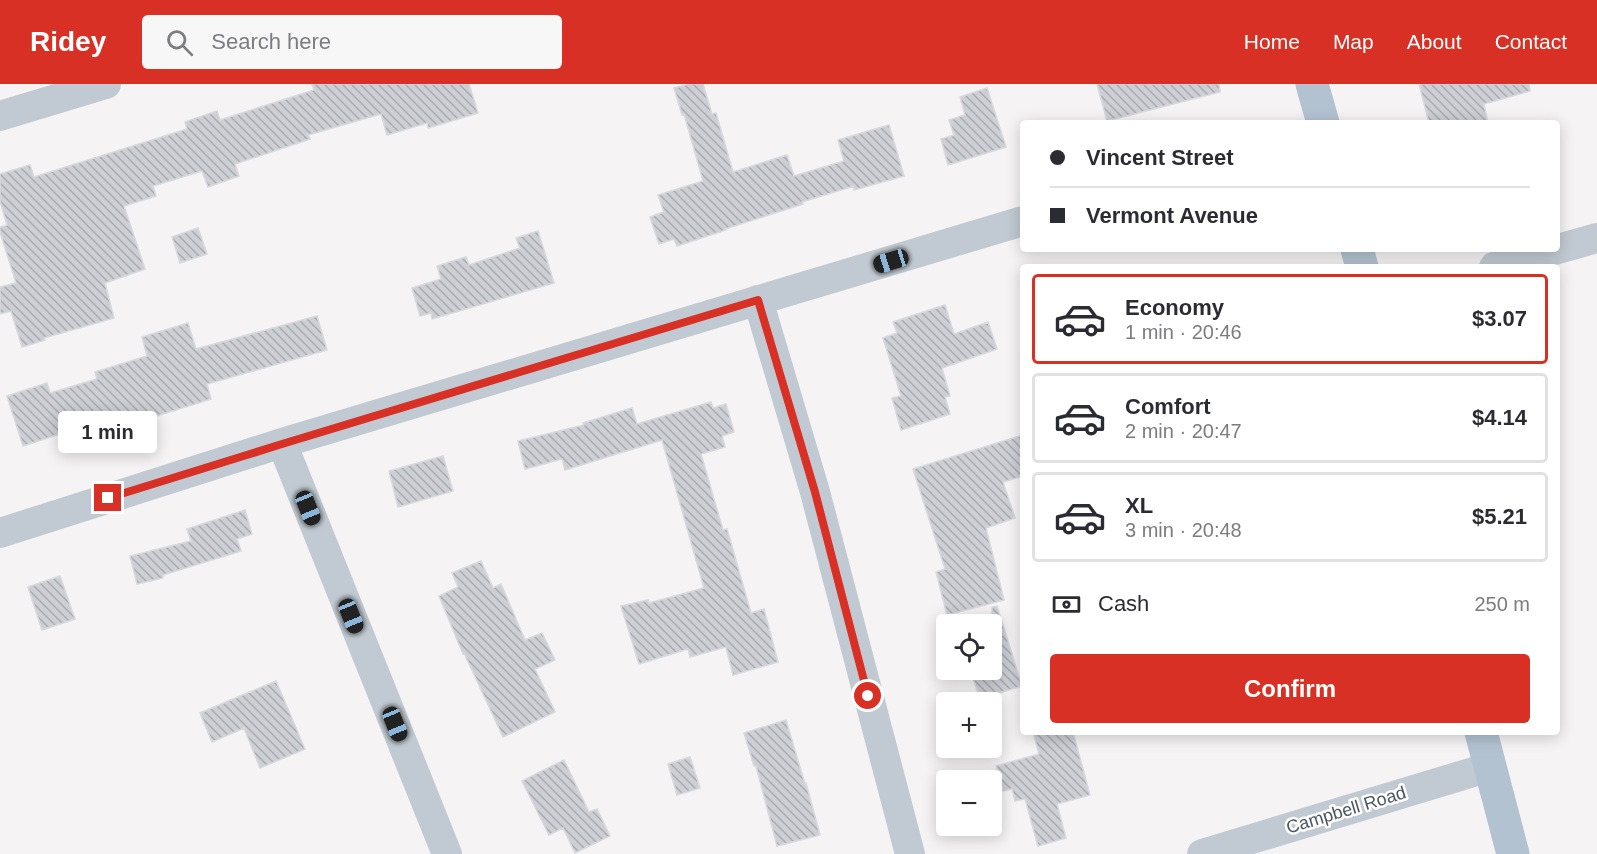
<!DOCTYPE html>
<html lang="en">
<head>
<meta charset="utf-8">
<style>
	:root { --surface:#fff; --page:#f7f7f7; --text:#2b2b33; --muted:#7c7c81; --line:#e1e1e2; --accent:#d93025 }
	body { margin:0; font-family:Arial,sans-serif; background:var(--page); color:var(--text); height:100vh; display:flex; flex-direction:column; font-size:22px; white-space:nowrap }
	* { box-sizing:border-box; margin:0 }
	p { font-size:20px; color:var(--muted) }
	.icon { flex:none; width:33px; height:33px; fill:none; stroke:currentColor; stroke-width:2; stroke-linecap:round; stroke-linejoin:round }
	.map { position:relative; flex:1; overflow:hidden }
	.drawer { position:absolute; left:1020px; top:180px; width:540px; height:471px; display:flex; flex-direction:column; background:var(--surface); border-radius:6px; box-shadow:0 3px 15px #0003 }
	.drawer>* { flex:none }
	.top-card { position:absolute; left:1020px; top:36px; width:540px; height:132px; border-radius:6px; box-shadow:0 3px 15px #0003; display:grid; align-content:center; height:132px; padding:0 30px; background:var(--surface) }
	.tools { position:absolute; left:936px; top:530px; display:grid; gap:12px }
	.tools a { display:grid; place-items:center; width:66px; height:66px; border-radius:6px; background:var(--surface); box-shadow:0 3px 15px #0003; font-size:30px }
	.end { position:absolute; width:27px; height:27px; margin:-14px; border:8px solid #d93025; background:#fff; box-shadow:0 0 0 3px #fff }
	.from { border-radius:50% }
	.bubble { position:absolute; height:42px; border-radius:6px; background:var(--surface); box-shadow:0 3px 15px #0003; font-size:20px; font-weight:700; line-height:42px; text-align:center }
	.car { position:absolute; width:18px; height:36px; margin:-18px -9px; border-radius:8px; box-shadow:0 0 4px 2px #0007; background:linear-gradient(#222 24%,#8ab4d8 0 40%,#222 0 76%,#8ab4d8 0 86%,#222 0) }
	.top-card b { display:flex; align-items:center; gap:21px; height:57px; font-size:22px }
	.top-card b+b { border-top:2px solid var(--line) }
	.top-card i { width:15px; height:15px; background:var(--text) }
	ul { padding:10px 0 0; list-style:none }
	li { display:flex; align-items:center; gap:18px; height:90px; margin:0 12px 9px; padding:0 18px; border:3px solid var(--line); border-radius:6px }
	li div { flex:1 }
	li b { display:block; font-size:22px }
	li em { font-style:normal; font-weight:700 }
	li.selected { border-color:var(--accent) }
	li>.icon { width:54px; height:54px; stroke-width:1.5 }
	.pay { display:flex; align-items:center; gap:15px; height:66px; padding:0 30px; font-size:22px }
	.pay p { margin-inline-start:auto }
	.button { display:flex; gap:12px; margin-top:auto; padding:12px 30px }
	.button a { flex:1; height:69px; border-radius:6px; background:var(--accent); color:#fff; font-size:24px; font-weight:700; line-height:69px; text-align:center }
	header { display:flex; align-items:center; gap:36px; box-sizing:border-box; height:84px; padding:0 30px; background:var(--accent); color:#fff }
	header strong { font-size:28px }
	nav { display:flex; gap:33px; margin-inline-start:auto; font-size:21px }
	.search { width:420px; height:54px; background:var(--page); display:flex; align-items:center; gap:15px; box-sizing:border-box; padding:0 21px; border-radius:6px; color:var(--muted); font-size:22px }
	.map>svg:first-child { display:block }
</style>
</head>
<body>
<header>
<strong>Ridey</strong>
<div class="search"><svg class="icon" aria-label="search" viewBox="0 0 24 24"><circle cx="10" cy="10" r="6"/><path d="M15 15l6 6"/></svg>Search here</div>
<nav><a>Home</a><a>Map</a><a>About</a><a>Contact</a></nav>
</header>
<div class="map">
<svg width="1597" height="770" viewBox="0 0 1597 770">
	<defs>
		<pattern id="building-back-hatch" width="6" height="6" patternUnits="userSpaceOnUse" patternTransform="scale(1.5)"><rect width="6" height="6" fill="#cdcfd5"/><path d="M-1 5l2 2M0 0l6 6M5-1l2 2" fill="none" stroke="#a8abb0"/></pattern>
	</defs>
	<rect width="100%" height="100%" fill="#f5f3f3"/>
	<!-- building -->
	<path fill="url(#building-back-hatch)" stroke="#d7d9de" stroke-width="1.5" d="M312 0H469L478 29 428 44 427 39 387 51 381 30 308 51 310 55 235 80 239 92 208 103 202 87 153 102 156 112 124 122 145 185 105 199 114 234 44 254 45 256 22 263 11 227 0 230V203L16 199 0 148V143L7 141 0 117V90L30 81 34 93 187 45 185 38 217 27 220 36 314 6Z
		M689 0H703L712 30 716 29 733 88 787 71 794 92 844 77 838 56 889 41 904 92 854 106V102L802 118 803 120 725 145 726 146 677 162 674 155 659 160 650 133 664 128 658 111 703 97 684 30 682 31 674 4Z
		M1097 0H1219L1220 8 1107 37Z
		M1419 0H1529L1530 7 1484 20 1488 39H1429Z
		M987 4 1006 63 948 81 941 55 954 51 949 36 965 31 960 13Z
		M198 144 207 170 180 179 172 153Z
		M538 147 554 199 432 235 431 229 420 232 412 204 441 195 437 182 466 173 469 181 520 164 516 154Z
		M945 221 954 250 988 238 997 265 942 284 950 312 945 313 950 330 901 346 892 314 901 312 883 254 897 249 893 238Z
		M317 232 327 266 207 300 211 315 102 349 99 339 81 345V343L23 362 7 312 47 299 50 309 97 295 95 288 147 272 142 253 188 239 196 265Z
		M711 318 713 324 726 320 734 348 722 352 725 363 701 370 723 446 727 445 751 529 764 525 778 578 733 591 726 563 690 573 688 565 639 580 621 522 648 516 649 519 704 504 662 356 565 386 562 375 525 385 518 357 584 341 583 339 632 324 637 340Z
		M1023 351V392L1003 398 1015 434 986 444 1004 516 947 531 936 488 945 485 913 385Z
		M443 372 453 407 398 423 389 387Z
		M245 426 252 450 237 455 241 467 163 491V494L137 500 130 472 191 457 187 445Z
		M481 477 493 504 501 500 525 556 542 549 555 576 535 585 555 628 503 653 464 569 463 570 439 512 458 503 452 489Z
		M60 492 75 535 42 546 28 503Z
		M997 522 1022 602 980 615 970 585H992V523Z
		M276 597 305 665 260 684 244 644 212 658 200 629Z
		M786 636 805 700 806 699 820 751 777 762 756 682H754L744 649Z
		M1033 648H1073L1090 711 1057 720 1066 754 1038 762 1025 715 1015 717 1012 705 1003 707 996 682 1039 670Z
		M690 673 700 704 677 711 668 680Z
		M564 676 589 728 597 725 610 752 575 769 563 744 549 751 522 697Z"/>
	<g fill="none" stroke-linecap="round" stroke-linejoin="round">
		<!-- minor -->
		<path stroke="#c1cad2" stroke-width="30" d="M0 32 106 0
			M1494 183 1597 154
			M758 216 815 408 910 770
			M282 359 447 770
			M0 449 282 359 1023 137
			M1202 770 1490 683"/>
		<!-- major -->
		<path stroke="#b3c2d1" stroke-width="33" d="M1312 0 1323 39
			M1357 165 1362 183
			M1481 648 1513 770"/>
	</g>
	<g fill="none" stroke-linecap="round" stroke-linejoin="round">
		<!-- route -->
		<path stroke="#d93025" stroke-width="8" d="M108 414 282 360 758 216 815 408 868 612"/>
	</g>
	<g text-anchor="middle" dominant-baseline="central" stroke-width="5" stroke-linejoin="round" paint-order="stroke">
		<!-- street labels -->
		<g font-size="18" fill="#4a5661" stroke="#fff">
			<text transform="translate(1346 726) rotate(-17)">Campbell Road</text>
		</g>
	</g>
</svg>
<div class="tools">
<a><svg class="icon" aria-label="locate" viewBox="0 0 24 24"><circle cx="12" cy="12" r="6"/><path d="M12 2v4M12 18v4M2 12h4M18 12h4"/></svg></a>
<a>+</a>
<a>−</a>
</div>
<i class="end from" style="left:868px;top:612px"></i>
<i class="end" style="left:108px;top:414px"></i>
<div class="bubble" style="left:58px;top:327px;width:99px">1 min</div>
<i class="car" style="left:891px;top:177px;rotate:253deg"></i>
<i class="car" style="left:308px;top:424px;rotate:158deg"></i>
<i class="car" style="left:351px;top:532px;rotate:158deg"></i>
<i class="car" style="left:395px;top:640px;rotate:158deg"></i>
<div class="top-card">
<b><i class="from"></i>Vincent Street</b>
<b><i></i>Vermont Avenue</b>
</div>
<section class="drawer">
<ul>
<li class="selected"><svg class="icon" aria-label="car" viewBox="0 0 24 24"><path d="M5 17H2v-5l4-1 3-4h7l3 4 3 1v5h-3M9 17h6M6 11h13"/><circle cx="7" cy="17" r="2"/><circle cx="17" cy="17" r="2"/></svg><div><b>Economy</b><p>1 min · 20:46</p></div><em>$3.07</em></li>
<li><svg class="icon" aria-label="car" viewBox="0 0 24 24"><path d="M5 17H2v-5l4-1 3-4h7l3 4 3 1v5h-3M9 17h6M6 11h13"/><circle cx="7" cy="17" r="2"/><circle cx="17" cy="17" r="2"/></svg><div><b>Comfort</b><p>2 min · 20:47</p></div><em>$4.14</em></li>
<li><svg class="icon" aria-label="car" viewBox="0 0 24 24"><path d="M5 17H2v-5l4-1 3-4h7l3 4 3 1v5h-3M9 17h6M6 11h13"/><circle cx="7" cy="17" r="2"/><circle cx="17" cy="17" r="2"/></svg><div><b>XL</b><p>3 min · 20:48</p></div><em>$5.21</em></li>
</ul>
<div class="pay"><svg class="icon" aria-label="cash" viewBox="0 0 24 24"><path d="M3 7h18v10H3z"/><circle cx="12" cy="12" r="2"/></svg>Cash<p>250 m</p></div>
<div class="button"><a>Confirm</a></div>
</section>
</div>
</body>
</html>
